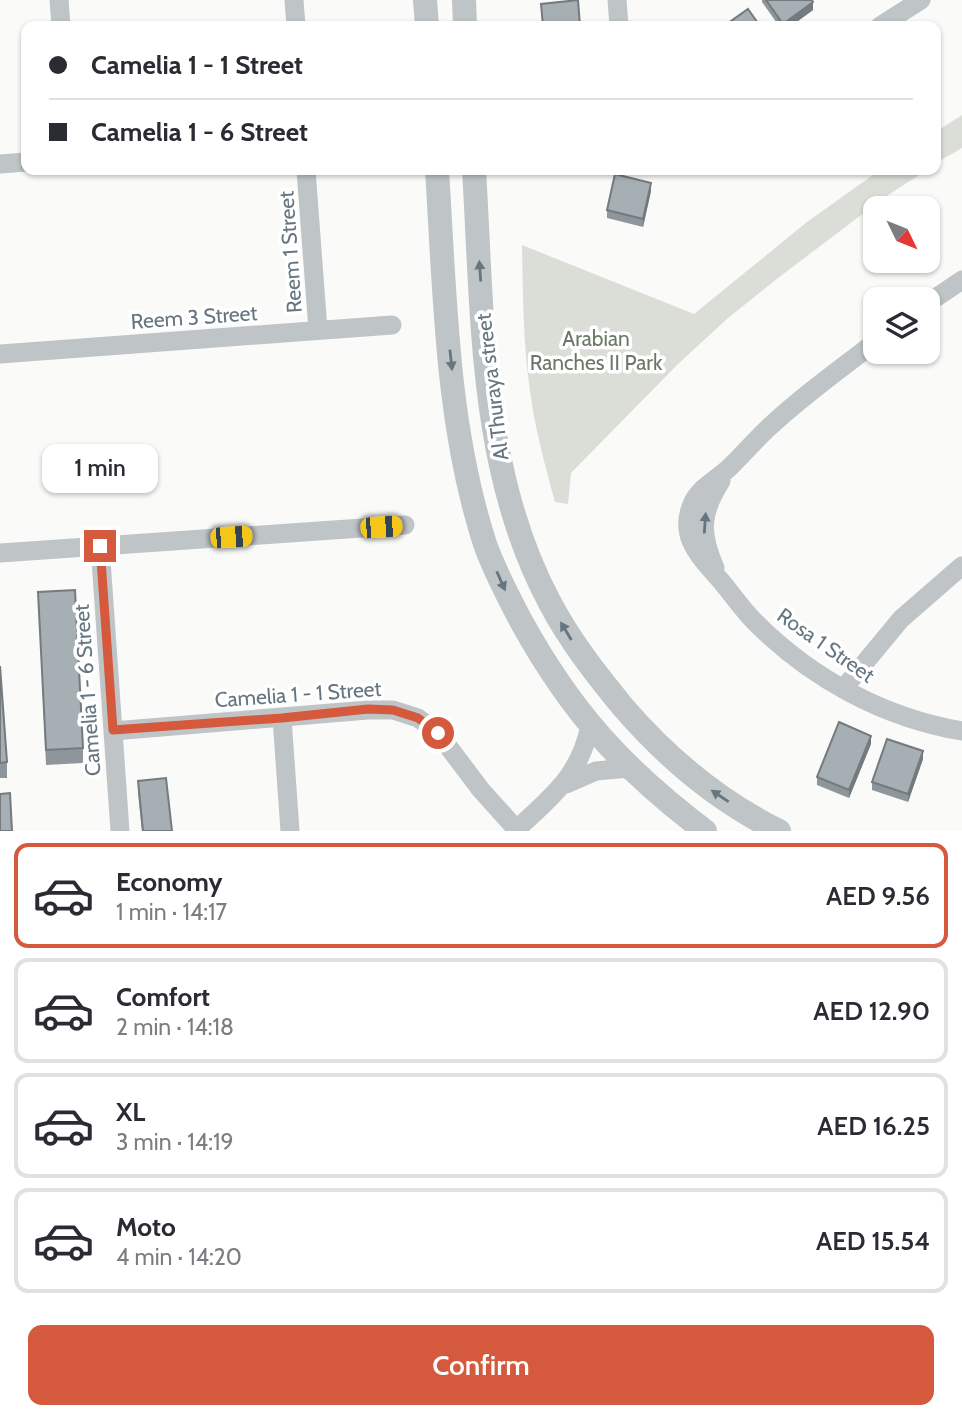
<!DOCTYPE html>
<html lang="en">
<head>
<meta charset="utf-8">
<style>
	:root { --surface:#fff; --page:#f2f2f3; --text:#2b2b33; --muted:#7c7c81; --line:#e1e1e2; --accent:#d5593c }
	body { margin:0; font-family:Cabin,sans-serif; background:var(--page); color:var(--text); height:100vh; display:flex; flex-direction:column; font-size:26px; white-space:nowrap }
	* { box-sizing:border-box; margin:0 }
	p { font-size:23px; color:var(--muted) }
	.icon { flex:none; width:38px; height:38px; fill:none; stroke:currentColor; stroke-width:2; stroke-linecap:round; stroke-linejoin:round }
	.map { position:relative; height:831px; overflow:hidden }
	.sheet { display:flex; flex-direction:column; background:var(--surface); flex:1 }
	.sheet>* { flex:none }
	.banner { position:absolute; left:21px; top:21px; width:920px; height:154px; border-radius:14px; box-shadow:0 2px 5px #0004; display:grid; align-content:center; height:154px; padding:0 28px; background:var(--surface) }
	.needle { width:46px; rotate:133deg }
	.controls { position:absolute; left:863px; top:196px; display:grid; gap:14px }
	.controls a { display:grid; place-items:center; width:77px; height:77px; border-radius:14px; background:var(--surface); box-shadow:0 2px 5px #0004; font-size:35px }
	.end { position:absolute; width:32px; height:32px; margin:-16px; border:9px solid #d5593c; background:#fff; box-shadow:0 0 0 4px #fff }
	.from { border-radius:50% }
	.bubble { position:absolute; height:49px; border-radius:14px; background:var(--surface); box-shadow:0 2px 5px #0004; font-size:23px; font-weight:600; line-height:49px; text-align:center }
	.car { position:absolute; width:21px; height:42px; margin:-21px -10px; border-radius:9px; box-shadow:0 0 5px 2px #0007; background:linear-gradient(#f5c518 24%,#345 0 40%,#f5c518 0 76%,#345 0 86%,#f5c518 0) }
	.banner b { display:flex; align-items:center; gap:24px; height:66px; font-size:26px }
	.banner b+b { border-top:2px solid var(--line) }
	.banner i { width:18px; height:18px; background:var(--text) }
	ul { padding:12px 0 0; list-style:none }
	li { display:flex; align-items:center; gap:21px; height:105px; margin:0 14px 10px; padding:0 14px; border:4px solid var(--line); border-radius:14px }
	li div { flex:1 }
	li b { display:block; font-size:26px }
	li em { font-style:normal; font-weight:600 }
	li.selected { border-color:var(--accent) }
	li>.icon { width:63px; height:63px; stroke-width:1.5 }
	.button { display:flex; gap:14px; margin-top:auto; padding:14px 28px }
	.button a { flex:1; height:80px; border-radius:14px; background:var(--accent); color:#fff; font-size:28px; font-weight:600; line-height:80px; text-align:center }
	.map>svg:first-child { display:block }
</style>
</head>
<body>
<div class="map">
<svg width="962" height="831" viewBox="0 0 962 831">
	<rect width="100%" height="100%" fill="#fafaf8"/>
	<!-- green -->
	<path fill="#daded7" d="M962 115V148L936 163V132Z
		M880 170H927L885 197 778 278 728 318 678 364 571 473 568 504 555 502C545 465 535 429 530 391 523 343 523 293 522 245L694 314 807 222Z"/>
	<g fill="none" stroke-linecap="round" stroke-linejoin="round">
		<!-- minor -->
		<path stroke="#bfc4c7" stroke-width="19" d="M59 0 61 26
			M294 0 296 26
			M617 0 619 26
			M880 26 921 0
			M0 164 26 162
			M306 170 318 330
			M928 303 962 280
			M875 342C838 371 798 399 764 432 753 443 742 455 731 466 718 479 701 486 693 502 677 536 700 557 721 581 732 594 742 609 754 621 810 678 884 718 962 731
			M0 354 392 325
			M100 546 120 831
			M0 553 405 525
			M715 568C700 533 700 514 721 481
			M843 689 901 619 962 566
			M282 718 290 831
			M113 731 368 710H393L418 718 438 733 481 790 518 831
			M566 784 596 771 629 768
			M516 830C552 796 580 776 590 725"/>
		<!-- tertiary -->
		<path stroke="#bfc4c7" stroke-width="24" d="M425 0 427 26
			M464 0 465 26
			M437 170C445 294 446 424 485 544 494 570 508 596 521 621 571 712 623 769 705 831
			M474 170C483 315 479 471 550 603 570 641 596 674 623 707 667 758 718 801 779 831"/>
	</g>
	<!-- wall -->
	<path fill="#8f969b" d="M762 0H812L813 10 791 26H779L762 2Z
		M651 191 643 227 607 218V210Z
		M38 592 83 748V763L46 765Z
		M0 666 7 762V778H0Z
		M871 744 849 798 817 785V777Z
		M923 759 908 802 872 790V782Z
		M138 781 172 831H142L138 793Z"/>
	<!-- shaded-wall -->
	<path fill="#747a7e" d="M813 2V10L791 26H783V24Z
		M651 183V191L643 227V219Z
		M871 736V744L849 798V790Z
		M923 751V759L908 802V794Z"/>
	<!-- building -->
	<path fill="#a6afb4" stroke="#747a7e" stroke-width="2" d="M578 0 580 26H543L541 4Z
		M766 0H812L813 2 783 24Z
		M748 9 760 26H724Z
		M615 174 651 183 643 219 607 210Z
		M75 590 83 748 46 750 38 592Z
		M0 666 7 762 0 763Z
		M839 722 871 736 849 790 817 777Z
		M887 739 923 751 908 794 872 782Z
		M166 778 172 831H143L138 781Z
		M10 793 12 831H0V794Z"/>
	<!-- one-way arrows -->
	<defs><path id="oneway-solid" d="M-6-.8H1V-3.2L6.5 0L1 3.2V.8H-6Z" transform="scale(1.75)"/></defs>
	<g fill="#667680">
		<use href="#oneway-solid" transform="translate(480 271) rotate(-94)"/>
		<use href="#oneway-solid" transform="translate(451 360) rotate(84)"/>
		<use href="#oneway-solid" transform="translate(705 523) rotate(-86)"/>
		<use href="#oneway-solid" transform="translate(501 581) rotate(66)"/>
		<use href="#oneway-solid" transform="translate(566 631) rotate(-121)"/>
		<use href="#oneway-solid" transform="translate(720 796) rotate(-146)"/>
	</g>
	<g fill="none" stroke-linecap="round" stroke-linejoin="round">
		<!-- route -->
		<path stroke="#d5593c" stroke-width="9" d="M100 546 113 730 282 718 368 709 393 710 418 718 438 733"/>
	</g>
	<g text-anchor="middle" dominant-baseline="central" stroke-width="7" stroke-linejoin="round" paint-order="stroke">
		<!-- street labels -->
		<g font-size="21" fill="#667680" stroke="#fff">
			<text transform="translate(290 252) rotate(-94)">Reem 1 Street</text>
			<text transform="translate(194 317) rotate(-4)">Reem 3 Street</text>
			<text transform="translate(492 387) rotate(-97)">Al Thuraya street</text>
			<text transform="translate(826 645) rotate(35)">Rosa 1 Street</text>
			<text transform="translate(87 690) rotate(-94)">Camelia 1 - 6 Street</text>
			<text transform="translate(298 694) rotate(-4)">Camelia 1 - 1 Street</text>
		</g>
		<!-- park labels -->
		<g font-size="21" fill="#6a7966" stroke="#fff">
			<text x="596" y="338">Arabian<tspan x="596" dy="24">Ranches II Park</tspan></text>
		</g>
	</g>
</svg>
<div class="controls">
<a><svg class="needle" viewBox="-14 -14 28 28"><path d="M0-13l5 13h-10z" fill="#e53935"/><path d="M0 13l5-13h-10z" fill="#7c7c81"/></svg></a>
<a><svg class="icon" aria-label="layers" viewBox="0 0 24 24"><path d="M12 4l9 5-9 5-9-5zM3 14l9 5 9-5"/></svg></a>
</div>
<i class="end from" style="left:438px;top:733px"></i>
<i class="end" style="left:100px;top:546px"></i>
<div class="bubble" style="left:42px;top:444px;width:116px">1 min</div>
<i class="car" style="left:381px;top:527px;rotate:86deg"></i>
<i class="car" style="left:231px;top:537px;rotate:86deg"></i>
<div class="banner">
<b><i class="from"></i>Camelia 1 - 1 Street</b>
<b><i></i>Camelia 1 - 6 Street</b>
</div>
</div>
<section class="sheet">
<ul>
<li class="selected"><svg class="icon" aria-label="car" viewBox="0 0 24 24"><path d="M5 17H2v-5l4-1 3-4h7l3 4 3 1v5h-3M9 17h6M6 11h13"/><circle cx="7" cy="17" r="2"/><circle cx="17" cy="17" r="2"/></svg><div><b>Economy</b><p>1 min · 14:17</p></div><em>AED 9.56</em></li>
<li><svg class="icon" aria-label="car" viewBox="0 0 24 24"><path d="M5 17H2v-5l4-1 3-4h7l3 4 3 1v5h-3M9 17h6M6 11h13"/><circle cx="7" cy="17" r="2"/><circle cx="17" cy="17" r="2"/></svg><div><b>Comfort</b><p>2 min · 14:18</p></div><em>AED 12.90</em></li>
<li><svg class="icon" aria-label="car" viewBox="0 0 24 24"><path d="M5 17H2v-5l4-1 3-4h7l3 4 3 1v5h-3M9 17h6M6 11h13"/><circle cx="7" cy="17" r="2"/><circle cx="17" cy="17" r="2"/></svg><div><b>XL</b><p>3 min · 14:19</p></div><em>AED 16.25</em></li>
<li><svg class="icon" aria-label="car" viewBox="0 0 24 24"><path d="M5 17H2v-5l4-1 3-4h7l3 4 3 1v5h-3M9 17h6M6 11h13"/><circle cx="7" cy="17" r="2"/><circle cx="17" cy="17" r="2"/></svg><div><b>Moto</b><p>4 min · 14:20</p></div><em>AED 15.54</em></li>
</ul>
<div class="button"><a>Confirm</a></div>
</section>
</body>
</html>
